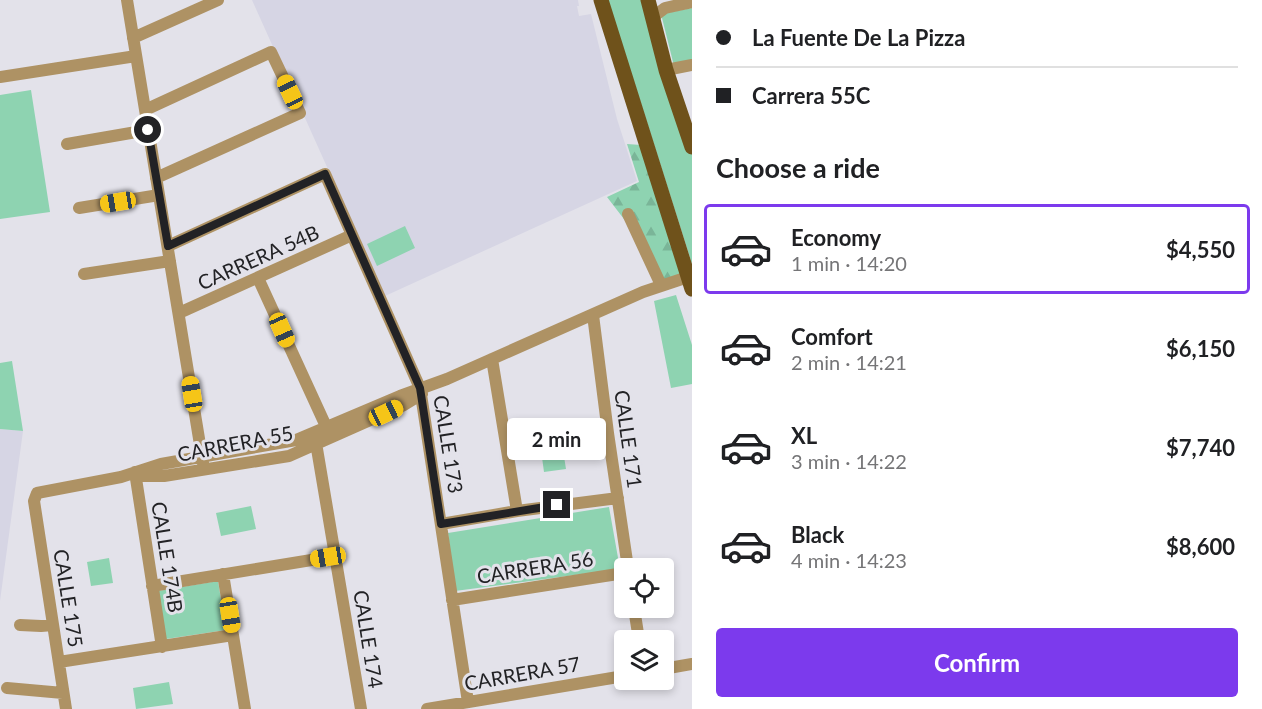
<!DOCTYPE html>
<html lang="en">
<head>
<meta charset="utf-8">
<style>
	:root { --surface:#fff; --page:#f6f6f6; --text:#202124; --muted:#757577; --line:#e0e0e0; --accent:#7c3aed }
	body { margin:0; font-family:Lato,sans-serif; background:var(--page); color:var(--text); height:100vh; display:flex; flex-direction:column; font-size:22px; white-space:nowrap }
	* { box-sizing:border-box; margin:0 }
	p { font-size:20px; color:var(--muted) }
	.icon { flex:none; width:33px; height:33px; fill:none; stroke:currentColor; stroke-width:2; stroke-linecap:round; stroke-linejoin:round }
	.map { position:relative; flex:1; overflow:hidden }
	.sheet { display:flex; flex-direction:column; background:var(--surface); width:570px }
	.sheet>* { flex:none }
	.top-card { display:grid; align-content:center; height:132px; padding:0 24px; background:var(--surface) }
	.buttons { position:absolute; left:614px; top:558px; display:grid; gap:12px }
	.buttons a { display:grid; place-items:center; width:60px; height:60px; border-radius:6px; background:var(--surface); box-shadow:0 3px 9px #0003; font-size:30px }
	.end { position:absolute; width:27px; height:27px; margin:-14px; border:8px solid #222225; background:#fff; box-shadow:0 0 0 3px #fff }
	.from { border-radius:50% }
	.bubble { position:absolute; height:42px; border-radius:6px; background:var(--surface); box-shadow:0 3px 9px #0003; font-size:20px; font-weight:700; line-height:42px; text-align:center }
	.car { position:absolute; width:18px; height:36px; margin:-18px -9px; border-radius:8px; box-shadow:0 0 4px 2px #0007; background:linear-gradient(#f5c518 24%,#345 0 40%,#f5c518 0 76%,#345 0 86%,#f5c518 0) }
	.top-card b { display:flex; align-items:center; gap:21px; height:57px; font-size:22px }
	.top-card b+b { border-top:2px solid var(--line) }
	.top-card i { width:15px; height:15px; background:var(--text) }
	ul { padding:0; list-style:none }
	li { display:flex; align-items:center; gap:18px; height:90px; margin:0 12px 9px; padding:0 12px; border:3px solid transparent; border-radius:6px }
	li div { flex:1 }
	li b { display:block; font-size:22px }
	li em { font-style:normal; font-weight:700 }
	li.current { border-color:var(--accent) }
	li>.icon { width:54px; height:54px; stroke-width:1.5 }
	h2 { padding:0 24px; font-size:27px; line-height:72px }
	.primary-button { display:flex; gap:12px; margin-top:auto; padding:12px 24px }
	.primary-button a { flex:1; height:69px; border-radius:6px; background:var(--accent); color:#fff; font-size:24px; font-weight:700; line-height:69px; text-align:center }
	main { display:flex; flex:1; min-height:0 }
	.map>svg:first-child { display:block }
</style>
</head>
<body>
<main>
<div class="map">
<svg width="692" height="709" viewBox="0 0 692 709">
	<defs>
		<pattern id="forest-firs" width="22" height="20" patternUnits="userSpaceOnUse" patternTransform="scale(1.5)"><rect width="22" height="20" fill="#8ed3b1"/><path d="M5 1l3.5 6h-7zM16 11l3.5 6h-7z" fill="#7ab598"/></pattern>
	</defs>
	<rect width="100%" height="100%" fill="#e3e2ea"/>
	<!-- built -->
	<path fill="#d6d5e4" d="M252 0H578L579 6H577L579 16 591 14 617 119 637 181 385 296Z
		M0 429 23 431 0 601Z"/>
	<!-- green -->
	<path fill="#8ed3b1" d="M608 0H643L692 154V264Z
		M692 8V62L674 66 661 14Z
		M31 90 50 212 0 219V95Z
		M405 226 415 248 377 266 367 244Z
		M676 295 692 345V384L671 388 654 301Z
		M12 361 23 431 0 429V363Z
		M559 425 566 469 544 472 538 428Z
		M251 506 256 529 221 536 216 513Z
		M609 507 620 569 455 591 448 533Z
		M109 558 113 583 91 586 87 562Z
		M218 581 226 630 166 639 158 591Z
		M169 682 173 704 136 709 133 688Z"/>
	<!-- forest -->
	<path fill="url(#forest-firs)" d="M627 144 641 145 684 276 661 281 627 223 607 197 639 182Z"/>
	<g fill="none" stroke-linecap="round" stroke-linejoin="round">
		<!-- minor -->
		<path stroke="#ae9264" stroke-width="12" d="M127 0 204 469
			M653 17 665 8 692 2
			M133 38 218 0
			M666 70 692 65
			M0 77 136 56
			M145 110 271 52 300 113 156 178
			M67 144 148 130
			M79 208 159 195
			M628 214 661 285
			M168 246 325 174 420 388 468 702
			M84 274 170 261
			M258 278 330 435
			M179 313 352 235
			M593 315 608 433 628 568
			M492 359 517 511
			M315 437 361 709
			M568 438 608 433
			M135 472 162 647
			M137 476H164L289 456 404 405 422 394
			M441 524 517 511 618 498
			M223 574 245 709
			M152 586 336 556
			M452 600 624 573
			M634 608 639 640
			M20 625 41 626 53 625
			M59 662 233 635
			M663 669 692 664
			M7 688 63 693
			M66 709 34 501 37 493 121 477 161 464 296 440 400 396 447 379 643 292 688 277
			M427 709 624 676"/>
		<!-- major -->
		<path stroke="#6f521b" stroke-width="15" d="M601 0 692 289
			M648 0 666 70 692 147"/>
	</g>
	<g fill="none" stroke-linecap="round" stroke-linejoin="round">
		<!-- route -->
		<path stroke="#222225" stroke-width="8" d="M148 130 168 246 325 174 420 388 441 524 557 505"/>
	</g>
	<g text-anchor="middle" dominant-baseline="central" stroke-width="6" stroke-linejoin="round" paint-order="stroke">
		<!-- street labels -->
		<g font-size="20" fill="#222225" stroke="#e3e2ea">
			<text transform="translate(258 257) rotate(-24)">CARRERA 54B</text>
			<text transform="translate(629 439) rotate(82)">CALLE 171</text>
			<text transform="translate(235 443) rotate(-11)">CARRERA 55</text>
			<text transform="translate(449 444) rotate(81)">CALLE 173</text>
			<text transform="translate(168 557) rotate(81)">CALLE 174B</text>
			<text transform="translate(535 567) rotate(-9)">CARRERA 56</text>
			<text transform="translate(69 598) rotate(81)">CALLE 175</text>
			<text transform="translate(369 639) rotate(81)">CALLE 174</text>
			<text transform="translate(522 673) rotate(-10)">CARRERA 57</text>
		</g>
	</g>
</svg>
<div class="buttons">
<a><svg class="icon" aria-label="locate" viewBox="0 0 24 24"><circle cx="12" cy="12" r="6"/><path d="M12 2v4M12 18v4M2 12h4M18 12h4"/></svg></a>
<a><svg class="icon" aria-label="layers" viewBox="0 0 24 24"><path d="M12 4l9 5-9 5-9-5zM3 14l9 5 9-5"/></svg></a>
</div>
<i class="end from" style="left:148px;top:130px"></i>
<i class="end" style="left:557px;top:505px"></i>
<div class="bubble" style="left:507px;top:418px;width:99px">2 min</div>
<i class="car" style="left:290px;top:92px;rotate:335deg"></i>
<i class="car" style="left:118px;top:202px;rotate:261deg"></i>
<i class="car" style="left:282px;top:330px;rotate:156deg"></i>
<i class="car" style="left:192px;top:394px;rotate:351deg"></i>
<i class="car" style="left:386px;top:413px;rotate:65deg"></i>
<i class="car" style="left:328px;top:557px;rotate:261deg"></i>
<i class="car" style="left:230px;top:615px;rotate:171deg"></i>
</div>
<section class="sheet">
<div class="top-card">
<b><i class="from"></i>La Fuente De La Pizza</b>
<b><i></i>Carrera 55C</b>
</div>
<h2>Choose a ride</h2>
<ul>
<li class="current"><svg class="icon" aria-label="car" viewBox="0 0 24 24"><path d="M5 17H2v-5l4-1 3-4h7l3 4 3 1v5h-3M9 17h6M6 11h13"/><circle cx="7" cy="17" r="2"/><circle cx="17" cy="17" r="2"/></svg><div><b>Economy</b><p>1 min · 14:20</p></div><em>$4,550</em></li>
<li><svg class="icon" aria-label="car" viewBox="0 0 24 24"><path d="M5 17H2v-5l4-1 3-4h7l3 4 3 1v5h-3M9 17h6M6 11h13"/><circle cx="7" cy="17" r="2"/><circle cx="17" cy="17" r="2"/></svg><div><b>Comfort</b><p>2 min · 14:21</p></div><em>$6,150</em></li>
<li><svg class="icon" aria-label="car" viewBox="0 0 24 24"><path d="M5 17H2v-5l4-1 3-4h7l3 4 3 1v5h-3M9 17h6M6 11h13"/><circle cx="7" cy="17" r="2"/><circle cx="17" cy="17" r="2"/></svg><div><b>XL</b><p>3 min · 14:22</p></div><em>$7,740</em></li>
<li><svg class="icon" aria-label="car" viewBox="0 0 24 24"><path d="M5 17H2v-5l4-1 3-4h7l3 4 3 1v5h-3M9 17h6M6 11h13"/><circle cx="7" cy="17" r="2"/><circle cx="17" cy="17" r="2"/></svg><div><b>Black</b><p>4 min · 14:23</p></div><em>$8,600</em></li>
</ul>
<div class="primary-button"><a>Confirm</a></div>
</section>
</main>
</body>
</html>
